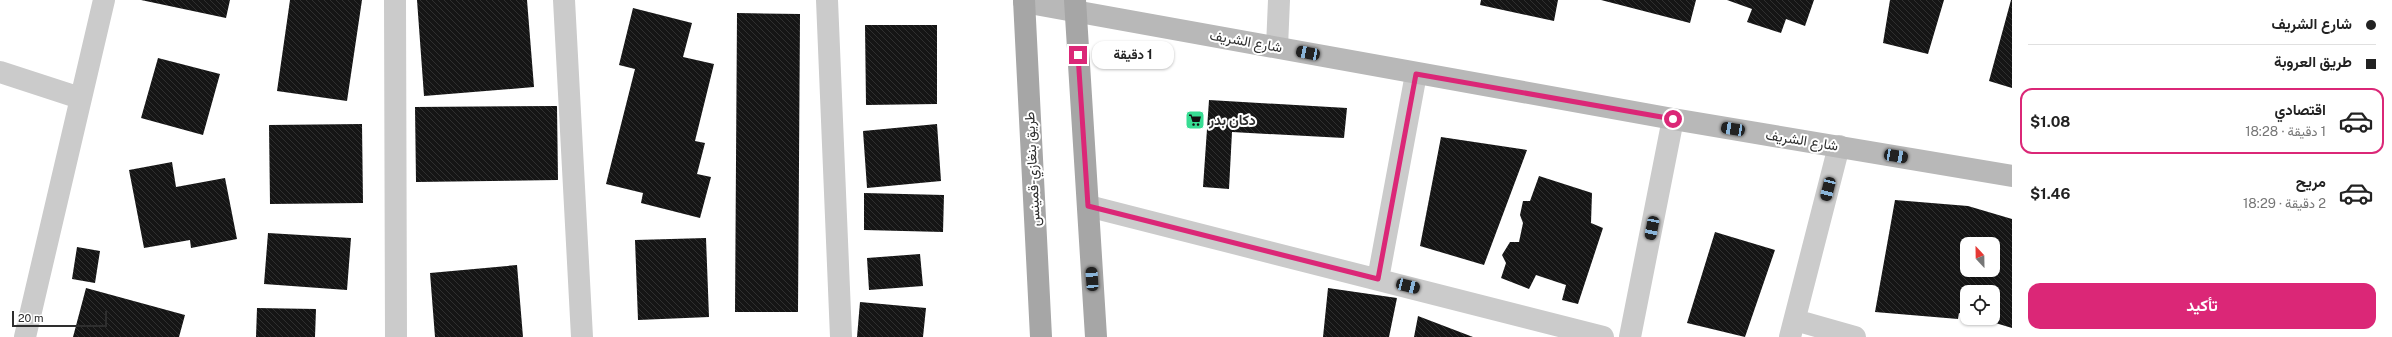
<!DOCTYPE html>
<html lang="ar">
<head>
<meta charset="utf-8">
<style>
	:root { --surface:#fff; --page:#f6f6f6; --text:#222; --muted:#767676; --line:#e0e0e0; --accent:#db2777 }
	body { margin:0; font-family:"Public Sans",Vazirmatn,sans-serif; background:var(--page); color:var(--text); direction:rtl; height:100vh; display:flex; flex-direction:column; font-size:15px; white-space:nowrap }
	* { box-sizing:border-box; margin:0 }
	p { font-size:13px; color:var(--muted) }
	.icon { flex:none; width:22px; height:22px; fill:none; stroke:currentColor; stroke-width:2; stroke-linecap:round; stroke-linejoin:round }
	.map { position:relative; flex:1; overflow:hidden; direction:ltr }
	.sheet { display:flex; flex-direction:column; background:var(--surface); width:380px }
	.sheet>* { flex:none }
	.top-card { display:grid; align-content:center; height:88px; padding:0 16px; background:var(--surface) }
	.needle { width:26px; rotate:338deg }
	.buttons { position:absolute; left:1960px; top:237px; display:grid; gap:8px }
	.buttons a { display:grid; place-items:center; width:40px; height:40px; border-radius:8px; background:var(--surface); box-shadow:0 1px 3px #0004; font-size:20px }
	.scale { position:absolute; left:12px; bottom:10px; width:95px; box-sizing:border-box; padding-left:4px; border:2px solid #2e2e2e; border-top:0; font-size:11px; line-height:14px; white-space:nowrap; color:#2e2e2e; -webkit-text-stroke:3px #fff; paint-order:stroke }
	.end { position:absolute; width:18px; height:18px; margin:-9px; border:5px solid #db2777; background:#fff; box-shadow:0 0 0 2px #fff }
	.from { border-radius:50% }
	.bubble { position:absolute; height:28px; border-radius:12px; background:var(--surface); box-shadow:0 1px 3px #0004; font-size:13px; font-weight:700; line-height:28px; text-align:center; direction:rtl }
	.car { position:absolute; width:12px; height:24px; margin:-12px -6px; border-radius:5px; box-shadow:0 0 3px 1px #0007; background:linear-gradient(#222 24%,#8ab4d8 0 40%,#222 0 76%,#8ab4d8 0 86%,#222 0) }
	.top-card b { display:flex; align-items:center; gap:14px; height:38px; font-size:15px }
	.top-card b+b { border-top:1px solid var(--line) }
	.top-card i { width:10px; height:10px; background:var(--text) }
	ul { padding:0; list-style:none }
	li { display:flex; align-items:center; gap:12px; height:66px; margin:0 8px 6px; padding:0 8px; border:2px solid transparent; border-radius:12px }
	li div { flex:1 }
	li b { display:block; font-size:15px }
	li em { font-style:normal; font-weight:700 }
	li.selected { border-color:var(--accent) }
	li>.icon { width:36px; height:36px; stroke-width:1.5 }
	.button { display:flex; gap:8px; margin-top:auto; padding:8px 16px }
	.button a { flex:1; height:46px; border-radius:12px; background:var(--accent); color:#fff; font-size:16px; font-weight:700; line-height:46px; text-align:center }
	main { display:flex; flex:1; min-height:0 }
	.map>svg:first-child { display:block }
</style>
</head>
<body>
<main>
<section class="sheet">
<div class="top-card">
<b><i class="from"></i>شارع الشريف</b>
<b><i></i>طريق العروبة</b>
</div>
<ul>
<li class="selected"><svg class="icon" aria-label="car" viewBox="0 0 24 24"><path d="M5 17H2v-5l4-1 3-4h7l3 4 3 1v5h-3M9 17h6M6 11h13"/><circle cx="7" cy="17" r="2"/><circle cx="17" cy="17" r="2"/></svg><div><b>اقتصادي</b><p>1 دقيقة · 18:28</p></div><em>$1.08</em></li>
<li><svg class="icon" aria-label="car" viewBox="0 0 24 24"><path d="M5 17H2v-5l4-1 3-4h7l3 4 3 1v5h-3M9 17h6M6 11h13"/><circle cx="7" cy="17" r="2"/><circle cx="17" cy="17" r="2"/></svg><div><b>مريح</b><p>2 دقيقة · 18:29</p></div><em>$1.46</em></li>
</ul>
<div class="button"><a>تأكيد</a></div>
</section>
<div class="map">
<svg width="2012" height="337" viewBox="0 0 2012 337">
	<defs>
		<pattern id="building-back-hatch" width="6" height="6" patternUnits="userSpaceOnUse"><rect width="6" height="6" fill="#151515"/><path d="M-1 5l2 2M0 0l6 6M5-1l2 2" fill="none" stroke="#2f2f2f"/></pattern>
	</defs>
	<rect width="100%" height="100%" fill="#fff"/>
	<!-- building -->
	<path fill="url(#building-back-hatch)" fill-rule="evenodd" d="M141 0H230L226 18Z
		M290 0H362L347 101 277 91Z
		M417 0H527L534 87 424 96Z
		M1481 0H1558L1554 21 1480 5Z
		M1601 0H1696L1690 23Z
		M1727 0H1814L1805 26 1786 19 1781 33 1747 22 1752 9Z
		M1890 0H1944L1928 54 1883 43Z
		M2011 0H2012V88L1989 81Z
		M633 8 692 23 683 57 714 64 695 141 705 143 697 174 711 177 700 218 641 203 643 193 606 184 635 69 619 65Z
		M737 13 800 14 798 312H735Z
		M865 25H937V104L866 105Z
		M158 58 220 74 203 135 141 118Z
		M1209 100 1347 108 1344 138 1232 132 1229 189 1203 187Z
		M557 106 558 180 416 182 415 107Z
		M362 124 363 203 270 204 269 125Z
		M937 124 941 181 867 188 863 131Z
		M1441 137 1527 150 1484 265 1420 246Z
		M172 162 176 187 225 178 237 239 191 248 190 240 144 248 129 170Z
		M1539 176 1592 193 1591 223 1603 228 1578 304 1562 300 1566 285 1536 275 1529 289 1501 278 1506 263 1502 255 1510 242H1519L1523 223 1520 215 1523 201H1530Z
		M864 193 944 195 943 232 864 230Z
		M1895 200 1968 206 2012 219V328L1979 318H1993V292H1967V315L1959 313 1958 319 1875 312ZM1967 244H1993V270H1967Z
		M1715 232 1775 250 1745 337 1687 323Z
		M268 233 351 238 347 290 264 284Z
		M706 238 709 317 638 320 635 240Z
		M77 247 100 251 95 283 72 279Z
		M920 254 923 286 869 290 867 258Z
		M517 265 523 337H435L430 273Z
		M86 288 185 315 179 337H73Z
		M1328 288 1397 298 1389 337H1323Z
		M860 302 926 308 923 337H857Z
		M257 308 316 309 315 337H256Z
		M1418 316 1473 337H1414Z"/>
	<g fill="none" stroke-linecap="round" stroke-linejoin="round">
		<!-- minor -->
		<path stroke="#cbcbcb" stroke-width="22" d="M395 0 396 337
			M564 0 582 337
			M827 0 841 337
			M1277 47 1279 0
			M0 72 80 98
			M1088 206 1603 337
			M1378 279 1416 74
			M1795 320 1855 337
			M25 337 104 0
			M1630 337 1673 119
			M1790 337 1839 146"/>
		<!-- secondary -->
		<path stroke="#b8b8b8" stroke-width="22" d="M1024 2 1673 119 2012 176"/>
		<!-- primary -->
		<path stroke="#a6a6a6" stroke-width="22" d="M1024 0 1041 337
			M1075 0 1096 337"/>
	</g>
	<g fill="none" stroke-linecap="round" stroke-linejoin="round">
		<!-- route -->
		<path stroke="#db2777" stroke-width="5" d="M1078 55 1088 206 1378 279 1416 74 1673 119"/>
	</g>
	<!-- icons -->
	<defs>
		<g id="supermarket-square" transform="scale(1)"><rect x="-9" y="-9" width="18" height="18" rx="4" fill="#37dd93" stroke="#fff"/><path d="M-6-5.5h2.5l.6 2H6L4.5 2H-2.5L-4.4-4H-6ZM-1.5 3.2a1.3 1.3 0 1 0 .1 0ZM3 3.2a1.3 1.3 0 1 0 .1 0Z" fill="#111"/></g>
	</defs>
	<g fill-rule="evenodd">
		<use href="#supermarket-square" x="1195" y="120"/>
	</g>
	<g text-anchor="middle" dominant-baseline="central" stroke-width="4" stroke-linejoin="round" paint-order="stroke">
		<!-- street labels -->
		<g font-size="14" fill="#2e2e2e" stroke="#fff">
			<text transform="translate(1246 41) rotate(10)">شارع الشريف</text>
			<text transform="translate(1802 140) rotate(9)">شارع الشريف</text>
			<text transform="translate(1032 169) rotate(-93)">طريق بنغازي-قمينس</text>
		</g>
		<!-- poi labels -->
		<g font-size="14" font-weight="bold" fill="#2e2e2e" stroke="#fff" text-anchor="start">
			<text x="1209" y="120">دكان بدر</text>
		</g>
	</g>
</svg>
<div class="buttons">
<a><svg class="needle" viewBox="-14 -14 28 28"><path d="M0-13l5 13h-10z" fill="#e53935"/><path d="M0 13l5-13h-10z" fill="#767676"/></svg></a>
<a><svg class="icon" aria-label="locate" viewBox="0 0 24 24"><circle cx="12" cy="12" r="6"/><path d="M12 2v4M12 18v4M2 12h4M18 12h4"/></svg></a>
</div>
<div class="scale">20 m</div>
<i class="end from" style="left:1673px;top:119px"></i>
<i class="end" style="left:1078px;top:55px"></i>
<div class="bubble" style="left:1092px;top:41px;width:82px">1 دقيقة</div>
<i class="car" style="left:1308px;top:53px;rotate:281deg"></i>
<i class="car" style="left:1733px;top:129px;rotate:279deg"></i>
<i class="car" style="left:1896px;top:156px;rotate:100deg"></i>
<i class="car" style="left:1828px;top:189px;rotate:194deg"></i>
<i class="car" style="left:1652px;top:228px;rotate:191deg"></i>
<i class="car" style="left:1092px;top:279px;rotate:356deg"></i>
<i class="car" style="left:1408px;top:286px;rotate:104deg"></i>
</div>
</main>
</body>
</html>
